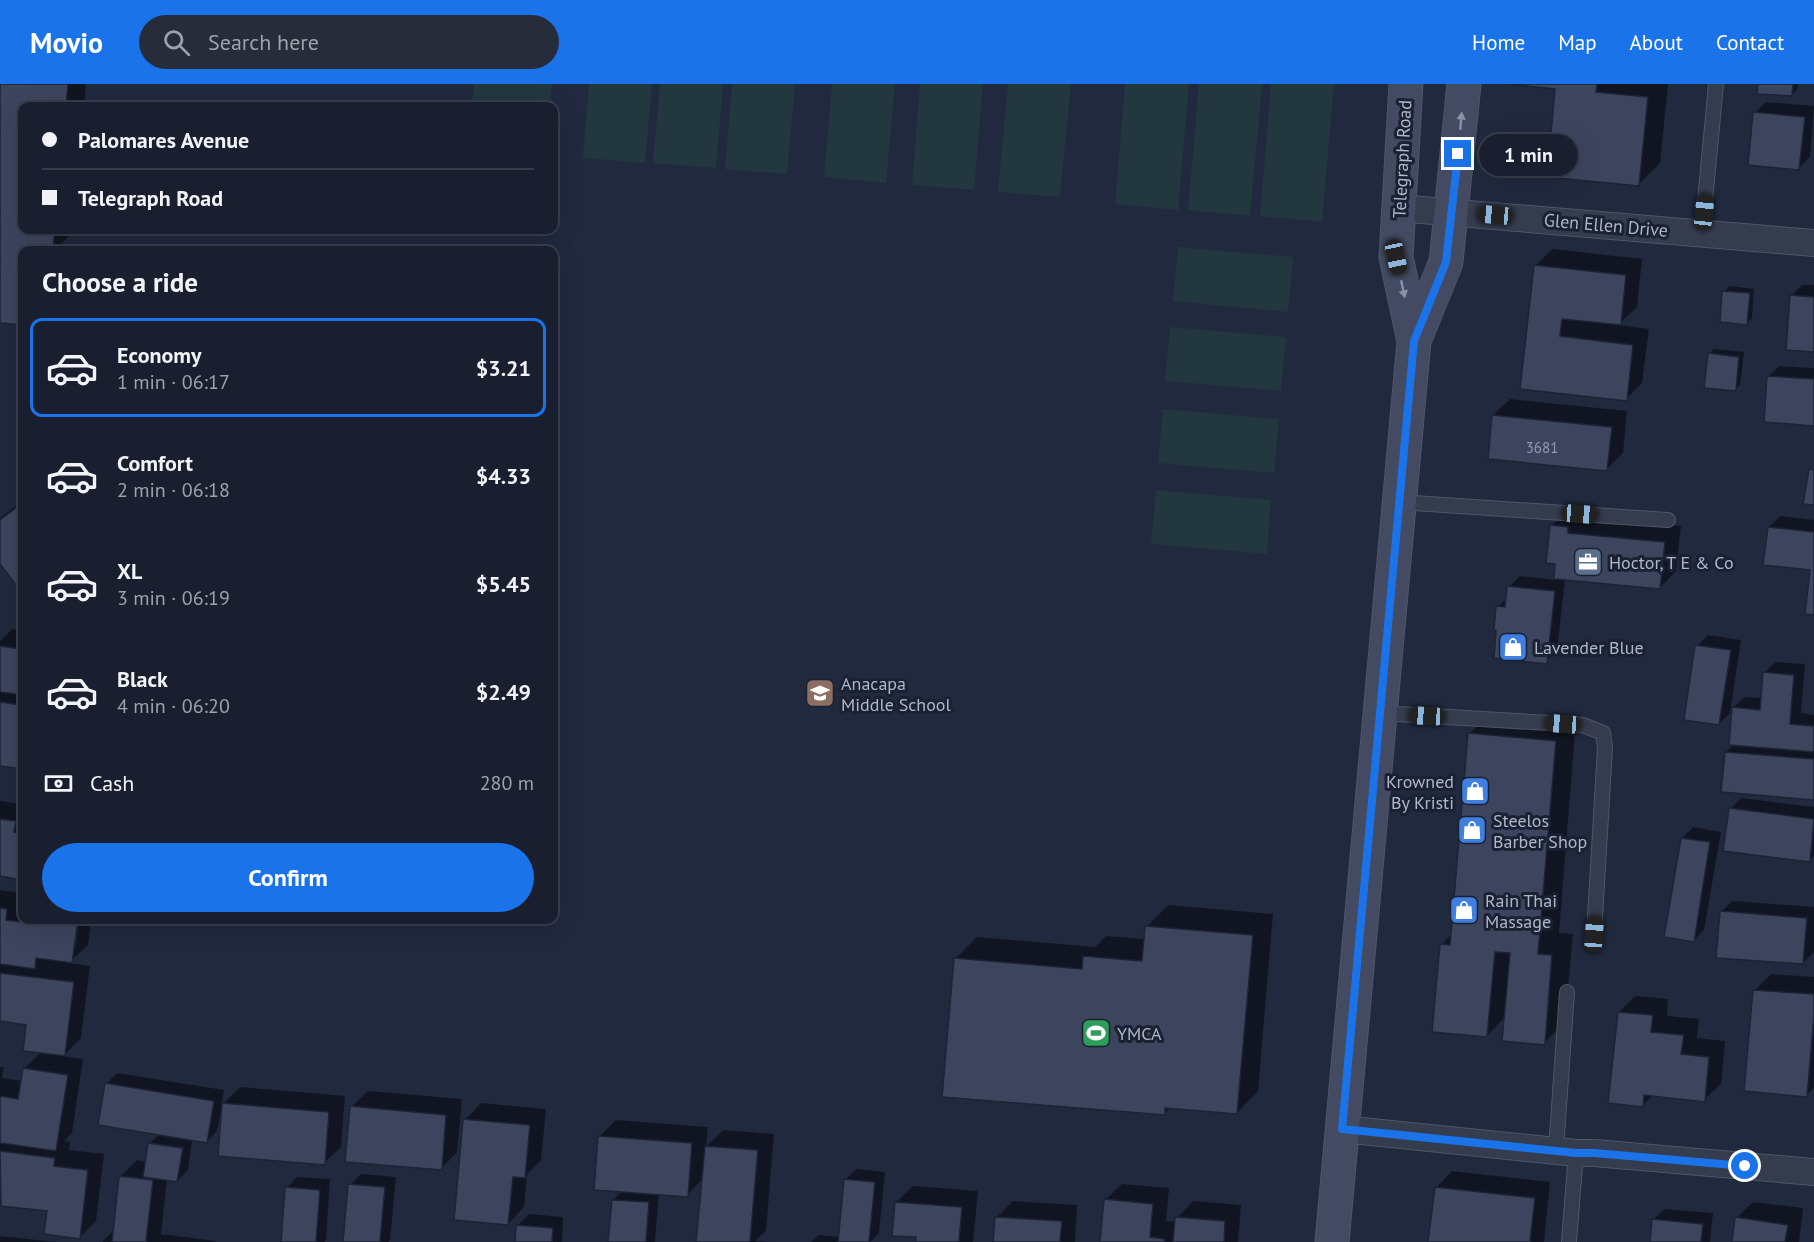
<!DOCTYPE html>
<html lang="en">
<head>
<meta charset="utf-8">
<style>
	:root { --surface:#191f2e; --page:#262c3a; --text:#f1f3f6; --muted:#9fa2aa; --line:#373d4a; --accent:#1a73e8 }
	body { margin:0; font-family:"PT Sans",sans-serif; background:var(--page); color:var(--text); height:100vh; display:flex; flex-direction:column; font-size:22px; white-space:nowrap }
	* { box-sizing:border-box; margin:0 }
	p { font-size:20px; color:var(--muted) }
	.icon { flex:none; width:33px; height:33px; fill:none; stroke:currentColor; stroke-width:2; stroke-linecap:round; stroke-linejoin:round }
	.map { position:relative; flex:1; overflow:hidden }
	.sheet { position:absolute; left:18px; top:162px; width:540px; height:678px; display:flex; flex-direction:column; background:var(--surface); border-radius:12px; box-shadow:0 6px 24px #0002,0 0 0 2px var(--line) }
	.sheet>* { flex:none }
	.banner { position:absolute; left:18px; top:18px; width:540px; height:132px; border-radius:12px; box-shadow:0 6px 24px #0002,0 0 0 2px var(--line); display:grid; align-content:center; height:132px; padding:0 24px; background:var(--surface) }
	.end { position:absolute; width:27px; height:27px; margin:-14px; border:8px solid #1a73e8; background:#fff; box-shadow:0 0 0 3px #fff }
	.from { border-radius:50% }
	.bubble { position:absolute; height:42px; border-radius:21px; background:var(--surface); box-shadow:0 6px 24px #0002,0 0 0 2px var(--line); font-size:20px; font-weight:800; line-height:42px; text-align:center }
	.car { position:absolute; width:18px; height:36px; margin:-18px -9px; border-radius:8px; box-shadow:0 0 4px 2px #0007; background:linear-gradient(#222 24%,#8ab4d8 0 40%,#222 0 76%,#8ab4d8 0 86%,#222 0) }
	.banner b { display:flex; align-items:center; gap:21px; height:57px; font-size:22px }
	.banner b+b { border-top:2px solid var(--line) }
	.banner i { width:15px; height:15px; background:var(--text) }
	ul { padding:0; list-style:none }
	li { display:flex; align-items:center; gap:18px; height:99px; margin:0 12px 9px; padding:0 12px; border:3px solid transparent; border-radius:12px }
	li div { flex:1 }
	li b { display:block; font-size:22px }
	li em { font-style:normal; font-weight:800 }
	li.active { border-color:var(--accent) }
	li>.icon { width:54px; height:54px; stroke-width:1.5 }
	h2 { padding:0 24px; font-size:27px; line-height:72px }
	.pay { display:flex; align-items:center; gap:15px; height:66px; padding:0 24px; font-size:22px }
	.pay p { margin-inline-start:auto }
	.button { display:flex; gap:12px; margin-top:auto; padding:12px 24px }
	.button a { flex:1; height:69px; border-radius:36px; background:var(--accent); color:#fff; font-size:24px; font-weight:800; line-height:69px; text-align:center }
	header { display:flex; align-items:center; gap:36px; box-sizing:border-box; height:84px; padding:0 30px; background:var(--accent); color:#fff }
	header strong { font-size:28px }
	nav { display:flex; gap:33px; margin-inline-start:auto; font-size:21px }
	.search { width:420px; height:54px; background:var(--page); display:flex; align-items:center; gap:15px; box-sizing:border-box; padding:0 21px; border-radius:33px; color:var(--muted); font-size:22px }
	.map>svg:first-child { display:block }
</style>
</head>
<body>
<header>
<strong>Movio</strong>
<div class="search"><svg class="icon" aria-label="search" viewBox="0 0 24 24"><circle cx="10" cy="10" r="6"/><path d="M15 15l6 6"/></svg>Search here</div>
<nav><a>Home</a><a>Map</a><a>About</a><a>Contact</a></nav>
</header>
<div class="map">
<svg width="1814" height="1158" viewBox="0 0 1814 1158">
	<rect width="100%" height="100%" fill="#21293e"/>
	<!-- green -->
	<path fill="#23373f" d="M474 0H552L550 22H472Z
		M589 0H652L645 79 583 74Z
		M660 0H723L716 84 653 79Z
		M732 0H795L787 90 725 85Z
		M832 0H895L886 99 824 93Z
		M920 0H983L974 106 912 101Z
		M1008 0H1071L1060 113 998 108Z
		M1125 0H1189L1178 126 1115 120Z
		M1199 0H1262L1250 132 1188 126Z
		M1271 0H1334L1322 138 1260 132Z
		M1178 163 1293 173 1288 228 1173 217Z
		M1170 243 1286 253 1281 307 1165 297Z
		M1163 325 1279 335 1274 389 1158 379Z
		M1156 406 1271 416 1267 470 1151 460Z"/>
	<!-- shadow -->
	<path fill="#0007" d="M0 0H86L84 22H22V146H74L73 148 57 164H60V166H22V239L0 238Z
		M1512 0H1668L1660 79 1639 100 1557 4Z
		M1759 0H1798L1797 6 1792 11Z
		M1766 18 1814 22 1810 73 1799 84 1755 29Z
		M1552 165 1642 175 1637 223 1618 241 1649 245 1642 299 1626 315 1522 304 1536 181Z
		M1802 201H1814V266L1791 212Z
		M1729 202 1754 205 1752 234 1747 239 1724 208Z
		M1714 265 1744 268 1740 301 1735 306 1709 270Z
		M1779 282 1814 284V340L1768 293Z
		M1510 315 1627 327 1623 369 1607 385 1493 331Z
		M22 417V507L0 478V434Z
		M1567 426 1584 433 1681 442 1676 487 1660 504 1565 495 1557 567 1546 578 1498 523 1508 513 1509 503 1520 492 1555 496 1557 478 1551 442Z
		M1780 432 1814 436V529L1812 485 1769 443Z
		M12 545 22 547V684L0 680V557Z
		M1708 551 1741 556 1730 629 1719 640 1697 562Z
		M1775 578 1805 580 1801 629 1814 631V714L1726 668 1734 660 1733 624 1744 613 1762 614 1764 589Z
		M1491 629 1576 636 1559 849 1573 850 1565 938 1544 959 1506 932 1487 952 1441 861 1452 850 1469 650Z
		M1741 714 1814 723V772L1809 776 1730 725Z
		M0 717 22 720V794L0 791Z
		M1693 743 1721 748 1704 846 1693 857 1682 754Z
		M0 806 22 809V836H76L73 861H76L79 836H91L88 861 69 879 90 882 81 954 63 972 83 975 72 1049 64 1057 70 1058 69 1066 104 1070 96 1137 80 1153 49 1126 0 1120V983H4L2 994 22 997 24 985 41 968 28 940 0 936Z
		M1732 817 1814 823V868L1803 879 1721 828Z
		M1168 821 1273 830 1258 1007 1237 1029 1171 1023 1164 1030 955 875 977 853 1095 863 1106 852 1146 855 1147 843Z
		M1771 890 1814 893V1004L1806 1012 1755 906Z
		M1635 912 1668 915 1667 932 1699 935 1697 954 1725 957 1721 1000 1704 1016 1653 1011 1642 1022 1619 928Z
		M117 989 224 1006 221 1022 240 1003 345 1012 341 1063 324 1079 221 1027 217 1047 206 1058 192 1055 188 1086 177 1097 167 1095 161 1150 216 1157V1158H102L114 1146 120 1093 137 1076 147 1078 150 1059 159 1050 106 1000Z
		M368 1007 462 1015 457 1068 441 1085 351 1023Z
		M481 1019 546 1025 541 1076 527 1090 524 1123 508 1140 465 1036Z
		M616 1036 708 1043 706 1063 723 1046 774 1050 766 1147 755 1157 770 1158H698L703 1095 687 1111 659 1109 655 1158H610L613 1116 623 1106 600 1052Z
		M856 1085 885 1088 879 1149 870 1158H811L819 1151 840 1153 845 1096Z
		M1452 1087 1550 1098 1544 1158H1430L1436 1104Z
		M361 1090 396 1093 390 1156 388 1158H344L350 1101Z
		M297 1093 330 1095 326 1156 324 1158H282L286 1104Z
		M1122 1100 1169 1104 1166 1137 1176 1138 1177 1134 1193 1117 1241 1121 1238 1158H1101L1105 1116Z
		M913 1102 978 1107 973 1158H917L918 1152 896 1118Z
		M1013 1117 1077 1121 1075 1158H995L996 1134Z
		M1753 1118 1803 1124 1799 1158H1733L1736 1134Z
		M1664 1125 1713 1129 1710 1158H1651L1653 1136Z
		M529 1130 563 1133 562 1158H517L518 1141Z
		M0 1152 56 1158H0Z"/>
	<!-- building -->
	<path fill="#3d455e" stroke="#1c2335" stroke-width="1.5" d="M0 0H68L66 22H22V146H55L53 166H22V169L20 168 19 183H22V241L0 239Z
		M1509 0H1597L1596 8 1648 13 1639 102 1547 93 1555 5Z
		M1758 0H1793L1792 12 1757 10Z
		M1753 28 1805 33 1799 86 1748 81Z
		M1534 181 1626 191 1621 241 1562 235 1560 252 1633 261 1627 317 1520 305Z
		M1722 207 1750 209 1747 241 1720 238Z
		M1790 211 1814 213V268L1786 266Z
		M1708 269 1739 273 1736 307 1704 304Z
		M1767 292 1814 295V342L1764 338Z
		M1492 331 1612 343 1607 387 1488 375Z
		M1809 385 1814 386V421L1803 420Z
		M22 419V509L0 480V436Z
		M1550 441 1568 443V449L1665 458 1660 505 1554 495 1555 480 1546 479Z
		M1768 443 1814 448V531L1805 530 1810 486 1763 481Z
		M1507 502 1555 507 1547 580 1494 574 1496 547 1494 546 1496 522 1505 523Z
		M1695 561 1731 566 1719 641 1684 636Z
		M0 562 22 565V611L0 608Z
		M1763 588 1794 591 1790 640 1814 642V668L1729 661 1732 623 1760 626Z
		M0 618 22 621V685L0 682Z
		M1468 649 1556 657 1538 870 1552 871 1545 961 1502 957 1510 869 1495 868 1487 953 1432 948 1440 860 1450 861Z
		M1725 668 1814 675V716L1721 708Z
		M1729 724 1814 735 1810 778 1723 767Z
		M0 735 16 737 14 748 22 749V796L0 792Z
		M1681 754 1710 758 1694 858 1664 853Z
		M0 824 7 825 6 836 30 839V836H78L72 879 36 874 35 885 0 880Z
		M1720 827 1807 834 1803 880 1716 874Z
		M1145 842 1253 851 1237 1030 1165 1024V1031L942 1013 954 874 1082 885 1083 872 1142 877Z
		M0 889 74 898 65 972 23 967 26 941 0 937Z
		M1753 906 1814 910V931L1807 1013 1744 1007Z
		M1618 928 1653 931 1651 948 1684 951 1681 970 1709 973 1705 1018 1644 1011 1643 1023 1608 1019Z
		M23 984 68 991 56 1067 0 1059V1012L18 1015Z
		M105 999 214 1017 207 1059 98 1041Z
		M222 1019 329 1028 325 1081 218 1072Z
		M350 1022 446 1031 442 1086 345 1078Z
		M463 1035 530 1041 525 1094 513 1093 508 1141 454 1136Z
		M598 1052 692 1059 688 1113 594 1106Z
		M148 1059 183 1064 177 1098 143 1093Z
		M705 1062 758 1066 750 1158H696Z
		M0 1067 55 1074 54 1082 88 1086 80 1155 44 1150 47 1127 1 1122Z
		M119 1092 153 1096 146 1158H112Z
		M844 1095 875 1098 869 1158H838Z
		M348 1100 385 1103 380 1158H343Z
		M285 1103 320 1106 316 1158H281Z
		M1435 1103 1535 1114 1530 1158H1428Z
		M1104 1115 1153 1120 1150 1153 1165 1155 1164 1158H1100Z
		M612 1116 649 1118 646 1158H608Z
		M895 1118 962 1123 959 1158H916V1153L892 1152Z
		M995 1133 1062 1137 1060 1158H993Z
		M1175 1133 1225 1137 1224 1158H1173Z
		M1735 1133 1788 1141 1785 1158H1732Z
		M1652 1135 1703 1140 1701 1158H1650Z
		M516 1141 553 1144 552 1158H515Z"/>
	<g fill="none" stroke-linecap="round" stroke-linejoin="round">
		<!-- service casing -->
		<g stroke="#505669" stroke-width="16">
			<path id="service" d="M1702 149 1716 0
				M1399 418 1668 436
				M1380 629 1583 641 1603 649 1605 664 1594 850
				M1556 1066 1567 908
				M1569 1158 1576 1069"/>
		</g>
		<!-- minor casing -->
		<g stroke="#505669" stroke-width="28">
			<path id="minor" d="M1398 124 1814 159
				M1342 1045 1576 1069H1594L1814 1088"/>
		</g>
		<!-- secondary casing -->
		<g stroke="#505669" stroke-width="35">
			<path id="secondary" d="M1406 0 1396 173 1414 257
				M1332 1158 1414 257 1446 178 1464 0"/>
		</g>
		<!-- service -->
		<use href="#service" stroke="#353c4e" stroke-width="14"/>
		<!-- minor -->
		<use href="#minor" stroke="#353c4e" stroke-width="26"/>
		<!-- secondary -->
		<use href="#secondary" stroke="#434a61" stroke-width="33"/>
	</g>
	<!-- one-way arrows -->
	<defs><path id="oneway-solid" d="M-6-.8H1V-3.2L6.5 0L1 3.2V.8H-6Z" transform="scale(1.5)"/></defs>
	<g fill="#8a90a5">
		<use href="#oneway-solid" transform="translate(1461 37) rotate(-85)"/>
		<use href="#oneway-solid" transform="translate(1403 205) rotate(78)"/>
	</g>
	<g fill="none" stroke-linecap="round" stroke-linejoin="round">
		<!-- route -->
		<path stroke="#1a73e8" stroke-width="8" d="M1458 70 1446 178 1414 257 1342 1045 1576 1069H1594L1745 1082"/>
	</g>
	<!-- icons -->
	<defs>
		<g id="office-square" transform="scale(1.5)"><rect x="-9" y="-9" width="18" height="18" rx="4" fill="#5c6f8a" stroke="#1a2133"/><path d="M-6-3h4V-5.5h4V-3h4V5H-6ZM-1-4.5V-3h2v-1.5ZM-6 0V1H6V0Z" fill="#fff"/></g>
		<g id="shop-square" transform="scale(1.5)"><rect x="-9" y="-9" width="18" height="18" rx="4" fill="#3f7fe0" stroke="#1a2133"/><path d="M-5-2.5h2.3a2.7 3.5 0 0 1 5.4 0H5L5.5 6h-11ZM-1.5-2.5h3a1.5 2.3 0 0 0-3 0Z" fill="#fff"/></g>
		<g id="school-square" transform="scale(1.5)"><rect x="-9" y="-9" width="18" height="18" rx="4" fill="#8d6e63" stroke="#1a2133"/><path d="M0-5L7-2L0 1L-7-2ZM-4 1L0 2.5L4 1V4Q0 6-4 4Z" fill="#fff"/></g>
		<g id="stadium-square" transform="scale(1.5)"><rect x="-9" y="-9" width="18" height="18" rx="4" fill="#2e9e5b" stroke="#1a2133"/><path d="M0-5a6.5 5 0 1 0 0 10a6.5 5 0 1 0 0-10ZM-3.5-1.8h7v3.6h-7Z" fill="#fff"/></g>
	</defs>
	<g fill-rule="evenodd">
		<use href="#office-square" x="1588" y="478"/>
		<use href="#shop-square" x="1513" y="563"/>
		<use href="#school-square" x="820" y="609"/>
		<use href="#shop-square" x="1475" y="707"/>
		<use href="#shop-square" x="1472" y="746"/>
		<use href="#shop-square" x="1464" y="826"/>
		<use href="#stadium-square" x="1096" y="949"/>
	</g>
	<g text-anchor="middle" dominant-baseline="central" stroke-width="6" stroke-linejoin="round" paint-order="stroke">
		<!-- number labels -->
		<g font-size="15" fill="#949aae">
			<text x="1542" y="363">3681</text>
		</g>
		<!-- street labels -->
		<g font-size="18" fill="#b1b6c9" stroke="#1a2133">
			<text transform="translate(1402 75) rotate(-87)">Telegraph Road</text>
			<text transform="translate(1606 141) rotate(5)">Glen Ellen Drive</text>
		</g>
		<!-- poi labels -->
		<g font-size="18" fill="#b1b6c9" stroke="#1a2133" text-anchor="start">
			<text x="1609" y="478">Hoctor, T E &amp; Co</text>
			<text x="1534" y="563">Lavender Blue</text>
			<text x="841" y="599">Anacapa<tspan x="841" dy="21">Middle School</tspan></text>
			<text x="1454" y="697" text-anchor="end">Krowned<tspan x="1454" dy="21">By Kristi</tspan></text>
			<text x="1493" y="736">Steelos<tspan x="1493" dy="21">Barber Shop</tspan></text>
			<text x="1485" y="816">Rain Thai<tspan x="1485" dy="21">Massage</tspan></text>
			<text x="1117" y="949">YMCA</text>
		</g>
	</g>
</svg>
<i class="end from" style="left:1745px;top:1082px"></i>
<i class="end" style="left:1458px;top:70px"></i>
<div class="bubble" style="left:1479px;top:50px;width:99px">1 min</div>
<i class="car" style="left:1704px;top:128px;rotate:6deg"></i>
<i class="car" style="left:1495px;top:131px;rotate:275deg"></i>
<i class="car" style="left:1396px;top:173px;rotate:168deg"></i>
<i class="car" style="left:1580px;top:430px;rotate:94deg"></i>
<i class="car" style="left:1427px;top:632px;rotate:273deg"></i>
<i class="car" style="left:1563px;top:640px;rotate:274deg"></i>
<i class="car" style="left:1594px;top:850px;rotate:4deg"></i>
<div class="banner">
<b><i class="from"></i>Palomares Avenue</b>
<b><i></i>Telegraph Road</b>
</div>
<section class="sheet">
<h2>Choose a ride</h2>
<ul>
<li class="active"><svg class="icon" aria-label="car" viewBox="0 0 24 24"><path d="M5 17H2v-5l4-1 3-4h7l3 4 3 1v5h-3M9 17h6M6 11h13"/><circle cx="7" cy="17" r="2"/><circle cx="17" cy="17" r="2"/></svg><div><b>Economy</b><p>1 min · 06:17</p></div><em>$3.21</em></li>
<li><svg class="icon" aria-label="car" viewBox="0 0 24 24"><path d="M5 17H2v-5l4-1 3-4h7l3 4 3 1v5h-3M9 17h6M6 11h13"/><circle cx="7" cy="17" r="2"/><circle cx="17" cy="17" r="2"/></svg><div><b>Comfort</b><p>2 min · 06:18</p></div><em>$4.33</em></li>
<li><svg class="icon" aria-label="car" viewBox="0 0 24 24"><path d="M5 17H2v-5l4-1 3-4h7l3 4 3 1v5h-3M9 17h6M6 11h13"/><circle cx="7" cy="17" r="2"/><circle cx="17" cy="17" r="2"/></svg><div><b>XL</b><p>3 min · 06:19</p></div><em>$5.45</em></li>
<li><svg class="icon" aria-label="car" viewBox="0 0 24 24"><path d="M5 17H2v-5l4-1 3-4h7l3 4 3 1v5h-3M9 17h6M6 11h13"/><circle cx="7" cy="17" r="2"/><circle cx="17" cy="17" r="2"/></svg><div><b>Black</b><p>4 min · 06:20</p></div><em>$2.49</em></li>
</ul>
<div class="pay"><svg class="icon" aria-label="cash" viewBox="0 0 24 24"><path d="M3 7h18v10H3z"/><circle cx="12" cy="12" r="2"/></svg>Cash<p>280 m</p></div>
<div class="button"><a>Confirm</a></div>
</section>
</div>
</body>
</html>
